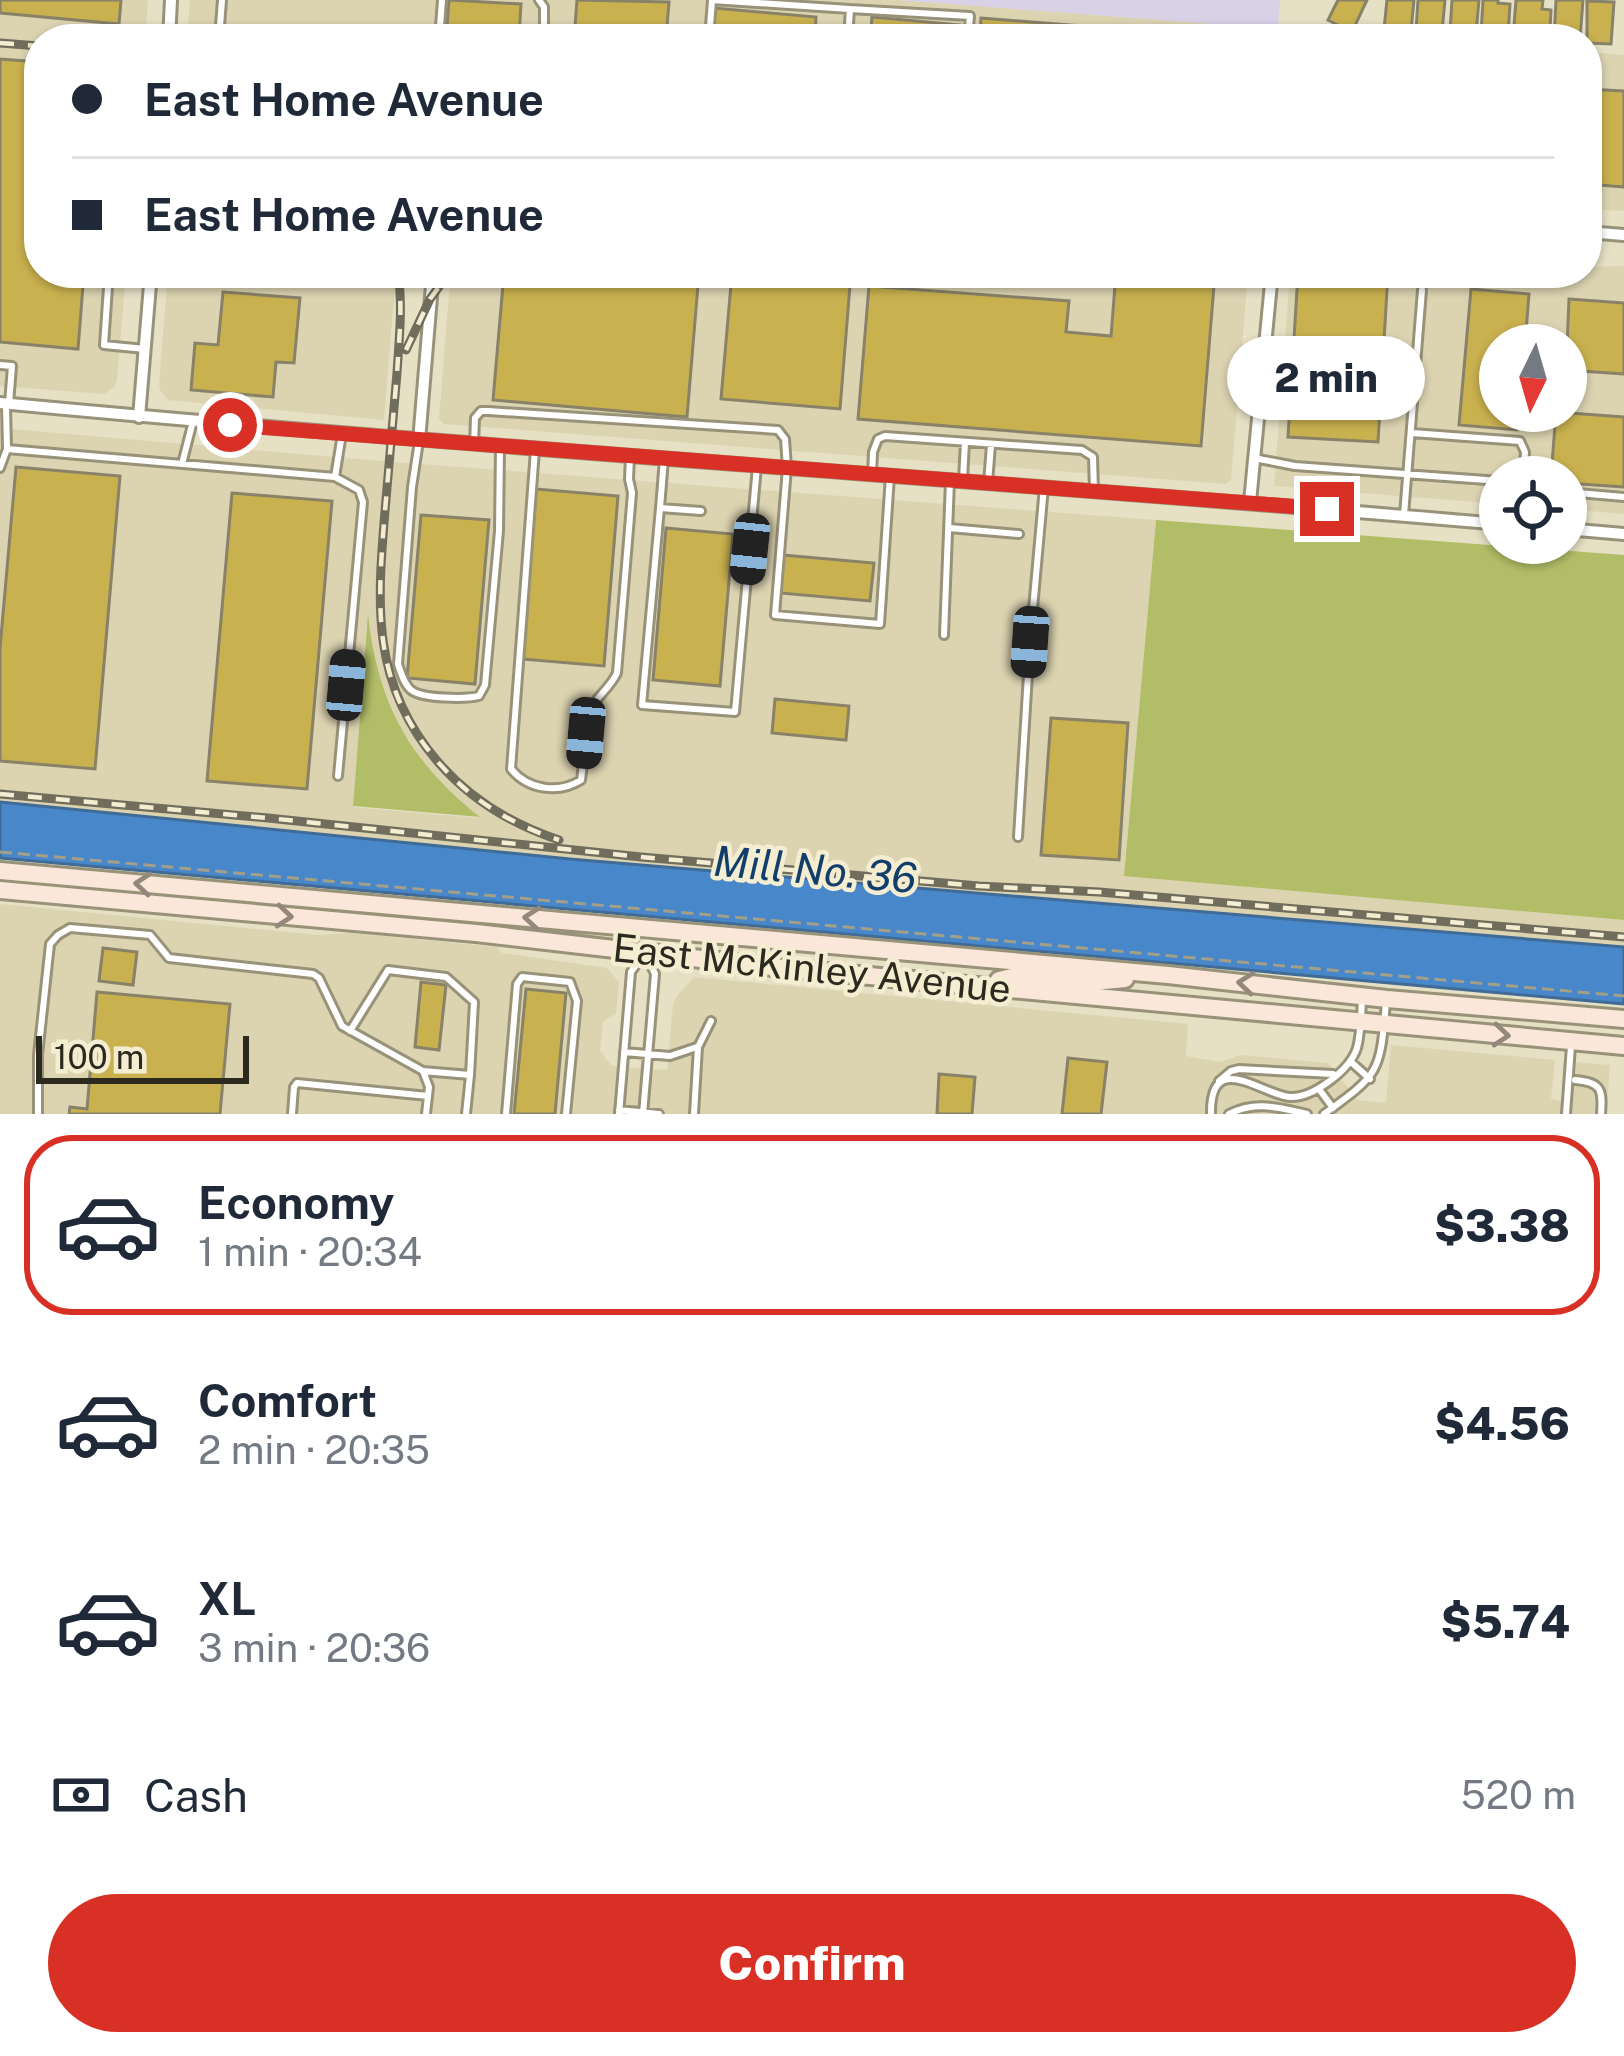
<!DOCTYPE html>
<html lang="en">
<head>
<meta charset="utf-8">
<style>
	:root { --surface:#fff; --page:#f2f2f3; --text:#1f2937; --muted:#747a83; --line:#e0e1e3; --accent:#d93025 }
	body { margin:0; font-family:"Public Sans",sans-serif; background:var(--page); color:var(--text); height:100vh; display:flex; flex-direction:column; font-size:45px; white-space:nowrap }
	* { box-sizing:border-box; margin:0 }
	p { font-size:39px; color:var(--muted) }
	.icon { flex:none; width:66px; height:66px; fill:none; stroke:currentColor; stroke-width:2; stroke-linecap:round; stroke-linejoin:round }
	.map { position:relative; height:1114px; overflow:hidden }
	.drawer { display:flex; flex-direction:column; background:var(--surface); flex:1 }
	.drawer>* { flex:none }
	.hud { position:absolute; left:24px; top:24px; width:1578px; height:264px; border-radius:48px; box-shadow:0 3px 9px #0004; display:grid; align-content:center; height:264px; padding:0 48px; background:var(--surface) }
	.needle { width:78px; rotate:185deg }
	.tools { position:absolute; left:1479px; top:324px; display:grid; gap:24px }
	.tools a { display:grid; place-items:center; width:108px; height:108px; border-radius:50%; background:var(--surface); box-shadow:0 3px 9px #0004; font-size:60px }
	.scale { position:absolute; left:36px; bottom:30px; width:213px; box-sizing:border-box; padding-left:12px; border:6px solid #2c2a1f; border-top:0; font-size:33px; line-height:42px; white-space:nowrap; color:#2c2a1f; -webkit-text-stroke:9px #f4edd1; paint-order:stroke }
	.end { position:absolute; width:54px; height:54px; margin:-27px; border:15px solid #d93025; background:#fff; box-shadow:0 0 0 6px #fff }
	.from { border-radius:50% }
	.bubble { position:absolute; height:84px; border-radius:42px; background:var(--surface); box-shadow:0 3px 9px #0004; font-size:39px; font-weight:800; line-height:84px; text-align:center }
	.car { position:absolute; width:36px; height:72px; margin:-36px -18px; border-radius:15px; box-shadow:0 0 9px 3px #0007; background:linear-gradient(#222 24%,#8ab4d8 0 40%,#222 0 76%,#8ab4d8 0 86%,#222 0) }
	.hud b { display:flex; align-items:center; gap:42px; height:114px; font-size:45px }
	.hud b+b { border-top:3px solid var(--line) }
	.hud i { width:30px; height:30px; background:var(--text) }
	ul { padding:21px 0 0; list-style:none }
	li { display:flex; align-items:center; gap:36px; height:180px; margin:0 24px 18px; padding:0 24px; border:6px solid transparent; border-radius:48px }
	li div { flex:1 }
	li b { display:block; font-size:45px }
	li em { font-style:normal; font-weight:800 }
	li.on { border-color:var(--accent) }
	li>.icon { width:108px; height:108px; stroke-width:1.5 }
	.pay { display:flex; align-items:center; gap:30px; height:132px; padding:0 48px; font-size:45px }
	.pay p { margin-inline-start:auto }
	.action { display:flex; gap:24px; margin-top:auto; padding:24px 48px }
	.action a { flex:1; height:138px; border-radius:72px; background:var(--accent); color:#fff; font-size:48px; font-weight:800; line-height:138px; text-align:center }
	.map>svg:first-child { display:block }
</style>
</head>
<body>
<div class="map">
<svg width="1624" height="1114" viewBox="0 0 1624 1114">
	<rect width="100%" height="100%" fill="#e6e0c5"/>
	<!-- built -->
	<path fill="#dcd3b1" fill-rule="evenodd" d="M0 0H148L145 39H39V273H126L117 380 115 386 105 394 0 386Z
		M190 0H898L1413 39H187Z
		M1587 52 1624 55V211L1587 209Z
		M1624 266V514L1566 509V477H1500V504L1274 486 1290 273H1587V267ZM1500 345H1566V411H1500Z
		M168 273H396L384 420 168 400 160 390 159 384Z
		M457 273H1248L1231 480 1226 484 444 424 439 419 450 281Z
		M0 428 381 461 1156 520 1124 875 1624 920V947L570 859 0 802ZM367 624 377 673 400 727 433 776 479 818 353 807Z
		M0 904 319 935 351 933 497 947 502 953 607 968 619 982 616 1014 603 1021 600 1051 612 1066 667 1070 673 1004 677 996 694 977 1188 1024 1186 1056 1220 1062 1241 1055 1328 1063 1358 1100 1386 1103 1391 1045 1555 1060 1551 1099 1570 1102 1574 1062 1610 1065 1606 1114H0Z"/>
	<!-- education -->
	<path fill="#d9d1e6" d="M897 0H1280L1278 29Z"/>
	<!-- green -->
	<path fill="#b2be67" d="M1156 520 1624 555V920L1124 876Z
		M368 614C377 702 410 762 480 817L353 806Z"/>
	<!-- water -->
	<path fill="#4887ca" stroke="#406b97" stroke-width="3" d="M0 802 570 859 1624 947V1004L0 858Z"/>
	<!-- building -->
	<path fill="#c9b14f" stroke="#888269" stroke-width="3" d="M0 0H121L119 24 0 13Z
		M449 0 521 4 519 39H446Z
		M577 0 669 2 666 39H574Z
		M1338 0H1367L1352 32 1328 20Z
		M1387 0H1414L1411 31 1384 29Z
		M1418 0H1445L1442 32 1416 30Z
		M1452 0H1479L1476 34 1450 32Z
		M1483 0H1498V3L1510 4 1508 36 1481 34Z
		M1516 0H1543L1542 9 1551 10 1550 30H1541V39L1513 38Z
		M1556 0H1583L1580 39H1554Z
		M1587 1 1614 2 1611 44 1587 43Z
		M714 8 816 17 815 39H712Z
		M872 17 961 25 960 39H870Z
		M981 18 1081 26 1080 39H980Z
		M0 59 39 62V273H84L78 349 0 342Z
		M1587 89 1624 91V187L1587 184Z
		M504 273H699L687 417 493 400Z
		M732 273H851L840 409 721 399Z
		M1116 273H1215L1201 446 858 419 869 286 1069 301 1066 332 1111 336Z
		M1298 273H1388L1378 442 1288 437Z
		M1471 289 1529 294 1525 345H1500V411H1519L1517 430 1459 425Z
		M223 292 300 298 294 363 276 362 273 397 191 390 195 343 218 345Z
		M1569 299 1624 303V374L1566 370Z
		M1556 412 1624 417V487L1566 483V477H1551Z
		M16 467 120 476 95 769 0 761V648Z
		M536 489 618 496 604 666 521 659Z
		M232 493 332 501 307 789 207 781Z
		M421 515 489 520 475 684 407 678Z
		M666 528 733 534 720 686 653 680Z
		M783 555 874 563 870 601 780 593Z
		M775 699 849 706 846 740 772 733Z
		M1051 718 1128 723 1119 860 1041 855Z
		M103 948 137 952 133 985 99 981Z
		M421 982 446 985 439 1050 415 1047Z
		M526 989 566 993 555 1114H514Z
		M97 992 230 1004 220 1114H69L70 1107 87 1109Z
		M1068 1058 1107 1062 1101 1114H1062Z
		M939 1074 975 1077 972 1114H937Z"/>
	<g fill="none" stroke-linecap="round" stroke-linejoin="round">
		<!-- service casing -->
		<g stroke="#989279" stroke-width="12">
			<path id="service" d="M539 0 544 7V39
				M169 37 194 39
				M219 39 222 0
				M439 39 442 0
				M709 39 712 0 850 9
				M848 39 850 9 970 16 968 39
				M109 273 104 345 145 349
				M0 365 12 366 9 404
				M6 405 7 449 335 477 342 434
				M1412 433 1520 441 1525 452 1523 477
				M419 441 412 487 398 664C401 673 404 684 411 690 422 699 466 699 479 696L485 685 499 531 500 447
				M474 445 475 418 481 411H488L778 430 785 439 787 468 775 615 880 624 890 476
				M535 450 511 769C528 790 559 794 581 780L590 710C597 696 610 688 617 673L632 493 629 479 630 457
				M1254 458 1295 466 1500 481
				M664 459 660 508 701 511
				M182 464 193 421
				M0 468 7 449
				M872 475 873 452 878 439 885 436 1082 450 1093 457 1094 491
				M335 477 359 490 363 502 338 776
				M963 480 965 442
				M988 483 991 445
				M1566 492 1624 497
				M660 508 642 705 735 712 757 466
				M1404 515 1422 290
				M949 528 1019 534
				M944 635 950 481
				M1018 837 1030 642 1044 487
				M350 1031 388 970 446 977 474 1002 470 1075
				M624 1052 670 1056 697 1047
				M1350 1061 1370 1079
				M423 1071 470 1075 466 1114
				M1575 1080C1601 1082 1603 1089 1601 1114
				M1219 1081 1231 1071 1239 1069 1333 1074
				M1319 1089 1333 1108
				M619 1110 659 1114
				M38 1114V1055L50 944 58 935 70 928 150 935 169 958 313 974 319 978 342 1026 423 1071 429 1087 426 1114
				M292 1114 294 1087 297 1083 428 1096
				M506 1114 517 984 522 977 570 982 577 1001 566 1114
				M619 1114 631 972 645 952 655 974 643 1114
				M694 1114 698 1047 711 1021
				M1211 1114C1210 1048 1262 1095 1290 1097 1313 1098 1350 1070 1357 1048 1361 1033 1361 1015 1362 1000
				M1229 1114C1256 1100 1279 1108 1307 1114
				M1324 1114C1381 1073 1380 1072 1386 1002
				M1566 1114 1571 1046"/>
		</g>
		<!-- minor casing -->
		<g stroke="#989279" stroke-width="16">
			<path id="minor" d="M169 39 171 0
				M1587 232 1624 235
				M0 403C499 450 1000 481 1500 524
				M139 417 151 273
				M419 441 433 273
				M1250 502 1272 273
				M1566 529 1624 534"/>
		</g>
		<!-- secondary casing -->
		<g stroke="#989279" stroke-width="22">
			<path id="secondary" d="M0 871 1168 975 1387 999 1624 1019
				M0 890 476 933 762 966 1624 1046
				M994 987 999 980 1012 977 1093 982 1125 979"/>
		</g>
		<!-- path -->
		<path stroke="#a39f89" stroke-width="3" stroke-dasharray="12 6" stroke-linecap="butt" d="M0 852 1624 996"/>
		<!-- service -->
		<use href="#service" stroke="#fff" stroke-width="6"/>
		<!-- minor -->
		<use href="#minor" stroke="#fff" stroke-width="10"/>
		<!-- secondary -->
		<use href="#secondary" stroke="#fbe7da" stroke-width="16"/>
		<!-- rail casing -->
		<g stroke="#716d5c" stroke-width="9">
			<path id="rail" d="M0 43 39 46
				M398 273C403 307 399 340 397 373 393 419 389 465 385 511 377 606 371 684 438 762 471 800 511 824 559 840
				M406 350 430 299 449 273
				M0 794 268 818 641 857 979 886 1099 892 1624 937"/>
		</g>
		<!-- rail -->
		<use href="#rail" stroke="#f4edd1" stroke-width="4.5" stroke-dasharray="14" stroke-linecap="butt"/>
	</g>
	<!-- one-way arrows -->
	<defs><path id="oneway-chevron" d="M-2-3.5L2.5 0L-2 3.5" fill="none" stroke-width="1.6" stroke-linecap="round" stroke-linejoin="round" transform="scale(3)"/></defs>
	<g stroke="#94887c">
		<use href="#oneway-chevron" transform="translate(143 884) rotate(-175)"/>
		<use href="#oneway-chevron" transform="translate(284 916) rotate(5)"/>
		<use href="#oneway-chevron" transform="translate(532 918) rotate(-175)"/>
		<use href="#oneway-chevron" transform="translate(1246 983) rotate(-174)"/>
		<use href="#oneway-chevron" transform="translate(1501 1035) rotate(5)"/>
	</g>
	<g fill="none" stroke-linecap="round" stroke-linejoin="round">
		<!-- route -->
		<path stroke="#d93025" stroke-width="15" d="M230 425 1327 509"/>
	</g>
	<g text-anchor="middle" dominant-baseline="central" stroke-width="9" stroke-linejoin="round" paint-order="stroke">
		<!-- street labels -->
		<g font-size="39" fill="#2c2a1f" stroke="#f4edd1">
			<text transform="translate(812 968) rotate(6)">East McKinley Avenue</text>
		</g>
		<!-- water labels -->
		<g font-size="42" font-style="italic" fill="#113e6b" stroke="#f4edd1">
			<text transform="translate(815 869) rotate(5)">Mill No. 36</text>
		</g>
	</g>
</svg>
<div class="tools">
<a><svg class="needle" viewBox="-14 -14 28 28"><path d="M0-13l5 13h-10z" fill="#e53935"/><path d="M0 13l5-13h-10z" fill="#747a83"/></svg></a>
<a><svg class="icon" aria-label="locate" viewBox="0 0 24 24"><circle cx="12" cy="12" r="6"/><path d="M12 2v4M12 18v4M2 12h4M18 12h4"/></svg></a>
</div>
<div class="scale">100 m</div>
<i class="end from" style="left:230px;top:425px"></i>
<i class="end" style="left:1327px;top:509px"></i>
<div class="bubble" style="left:1227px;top:336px;width:198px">2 min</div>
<i class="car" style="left:750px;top:549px;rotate:186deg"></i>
<i class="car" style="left:1030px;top:642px;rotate:184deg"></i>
<i class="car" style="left:346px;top:685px;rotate:5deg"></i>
<i class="car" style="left:586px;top:733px;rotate:185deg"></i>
<div class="hud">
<b><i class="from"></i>East Home Avenue</b>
<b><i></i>East Home Avenue</b>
</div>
</div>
<section class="drawer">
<ul>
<li class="on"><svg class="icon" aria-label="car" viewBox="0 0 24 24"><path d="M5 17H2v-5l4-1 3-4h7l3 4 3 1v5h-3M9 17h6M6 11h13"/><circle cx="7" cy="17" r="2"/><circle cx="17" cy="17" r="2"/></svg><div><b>Economy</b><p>1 min · 20:34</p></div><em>$3.38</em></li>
<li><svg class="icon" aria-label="car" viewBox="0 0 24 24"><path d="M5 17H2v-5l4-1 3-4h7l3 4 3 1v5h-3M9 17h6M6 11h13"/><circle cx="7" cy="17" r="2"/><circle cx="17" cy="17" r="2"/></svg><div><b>Comfort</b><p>2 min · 20:35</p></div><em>$4.56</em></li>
<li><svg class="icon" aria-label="car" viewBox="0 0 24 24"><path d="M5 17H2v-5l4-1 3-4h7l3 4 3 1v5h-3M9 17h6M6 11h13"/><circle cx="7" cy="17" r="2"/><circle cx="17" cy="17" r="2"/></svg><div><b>XL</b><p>3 min · 20:36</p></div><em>$5.74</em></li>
</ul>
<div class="pay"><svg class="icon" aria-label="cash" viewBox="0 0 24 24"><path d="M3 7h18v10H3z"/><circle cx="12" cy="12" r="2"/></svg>Cash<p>520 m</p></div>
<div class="action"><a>Confirm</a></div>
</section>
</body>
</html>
